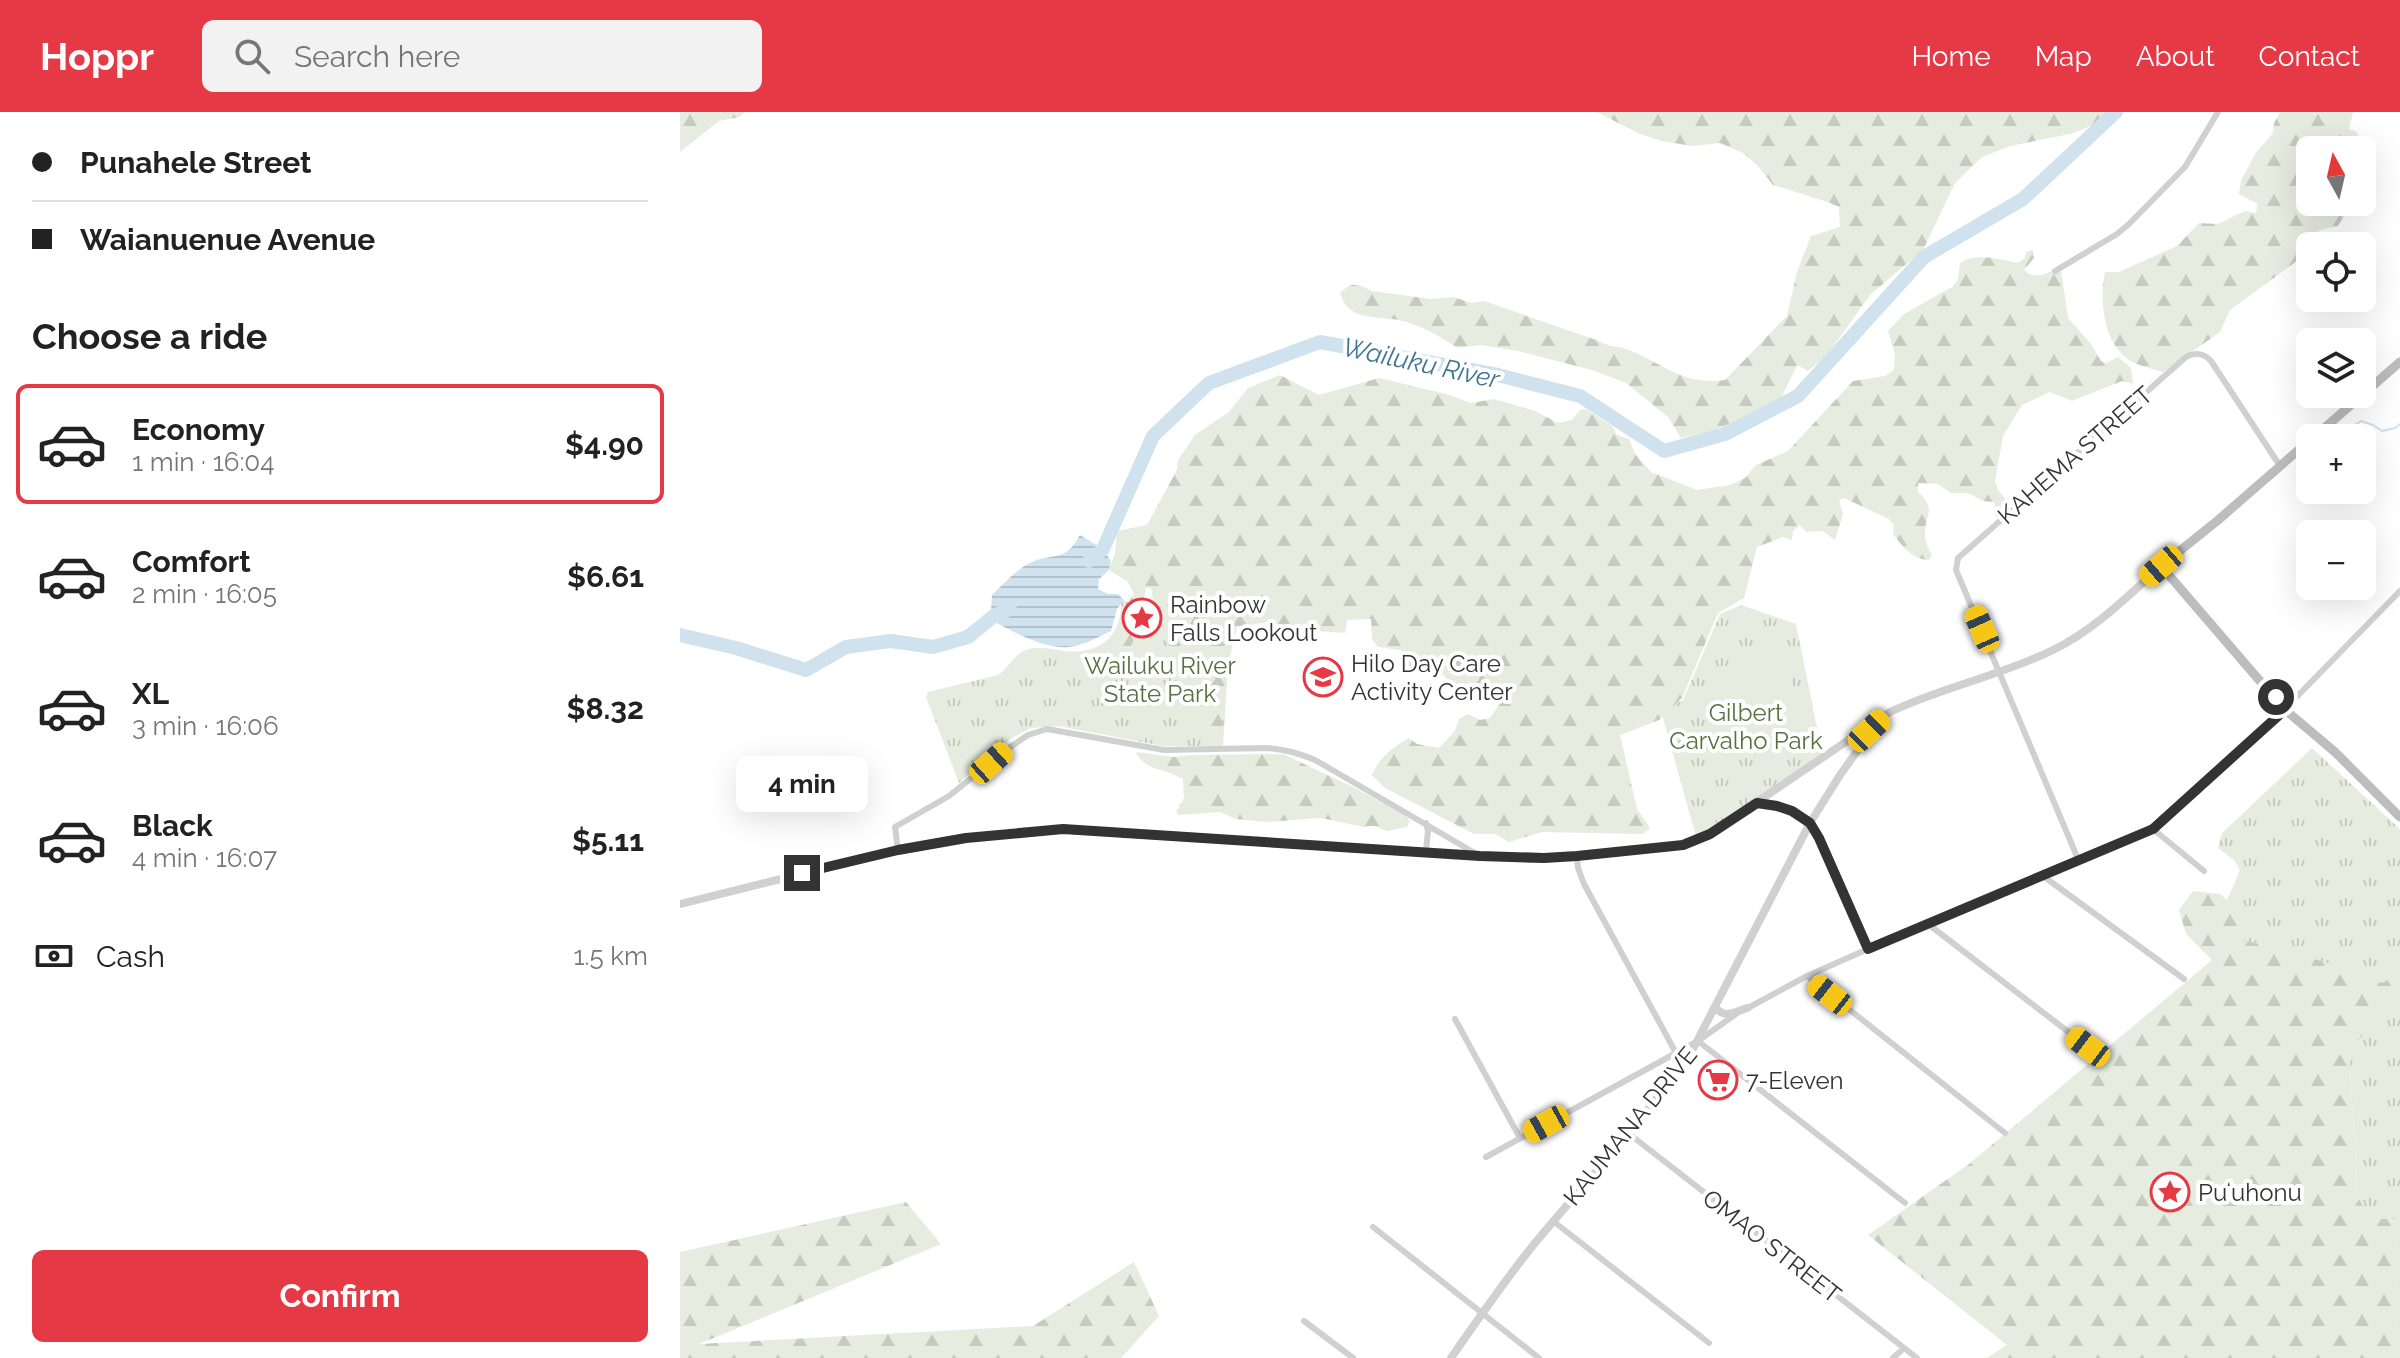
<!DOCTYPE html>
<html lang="en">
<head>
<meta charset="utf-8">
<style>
	:root { --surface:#fff; --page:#f2f2f2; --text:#222; --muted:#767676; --line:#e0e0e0; --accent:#e63946 }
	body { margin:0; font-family:Raleway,sans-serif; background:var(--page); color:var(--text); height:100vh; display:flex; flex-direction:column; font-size:30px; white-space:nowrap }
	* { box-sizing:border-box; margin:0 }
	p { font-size:26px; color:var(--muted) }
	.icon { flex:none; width:44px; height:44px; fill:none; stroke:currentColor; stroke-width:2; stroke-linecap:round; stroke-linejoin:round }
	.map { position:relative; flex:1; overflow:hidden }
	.drawer { display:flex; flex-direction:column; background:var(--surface); width:680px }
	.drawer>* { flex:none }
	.banner { display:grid; align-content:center; height:176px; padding:0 32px; background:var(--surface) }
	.needle { width:52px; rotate:352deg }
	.controls { position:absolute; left:1616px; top:24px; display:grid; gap:16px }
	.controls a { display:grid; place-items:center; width:80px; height:80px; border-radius:12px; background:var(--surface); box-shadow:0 8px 32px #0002; font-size:40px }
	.end { position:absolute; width:36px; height:36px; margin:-18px; border:10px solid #333; background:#fff; box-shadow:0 0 0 4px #fff }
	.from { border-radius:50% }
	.bubble { position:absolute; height:56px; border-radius:12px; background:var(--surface); box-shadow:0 8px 32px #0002; font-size:26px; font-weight:700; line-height:56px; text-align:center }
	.car { position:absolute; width:24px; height:48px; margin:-24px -12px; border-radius:10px; box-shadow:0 0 6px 2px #0007; background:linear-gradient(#f5c518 24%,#345 0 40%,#f5c518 0 76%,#345 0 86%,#f5c518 0) }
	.banner b { display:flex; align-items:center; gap:28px; height:76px; font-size:30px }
	.banner b+b { border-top:2px solid var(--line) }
	.banner i { width:20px; height:20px; background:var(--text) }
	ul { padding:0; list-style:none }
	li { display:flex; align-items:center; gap:24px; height:120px; margin:0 16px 12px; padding:0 16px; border:4px solid transparent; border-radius:12px }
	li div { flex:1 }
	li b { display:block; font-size:30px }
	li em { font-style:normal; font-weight:700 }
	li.on { border-color:var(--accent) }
	li>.icon { width:72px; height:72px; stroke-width:1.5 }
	h2 { padding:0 32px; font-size:36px; line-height:96px }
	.pay { display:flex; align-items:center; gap:20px; height:88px; padding:0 32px; font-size:30px }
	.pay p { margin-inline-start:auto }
	.primary-button { display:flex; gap:16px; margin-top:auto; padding:16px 32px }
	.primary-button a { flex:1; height:92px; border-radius:12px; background:var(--accent); color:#fff; font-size:32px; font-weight:700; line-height:92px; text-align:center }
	header { display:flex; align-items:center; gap:48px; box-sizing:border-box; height:112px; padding:0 40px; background:var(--accent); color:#fff }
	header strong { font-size:38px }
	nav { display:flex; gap:44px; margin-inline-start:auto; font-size:28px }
	.search { width:560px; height:72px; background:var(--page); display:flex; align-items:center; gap:20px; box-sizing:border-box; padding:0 28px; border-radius:12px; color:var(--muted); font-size:30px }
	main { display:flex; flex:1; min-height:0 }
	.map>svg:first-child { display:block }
</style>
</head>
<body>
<header>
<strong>Hoppr</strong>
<div class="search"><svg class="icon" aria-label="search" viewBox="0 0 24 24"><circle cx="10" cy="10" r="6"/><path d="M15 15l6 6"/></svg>Search here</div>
<nav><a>Home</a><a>Map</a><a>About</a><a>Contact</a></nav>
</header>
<main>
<section class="drawer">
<div class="banner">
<b><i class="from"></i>Punahele Street</b>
<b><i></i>Waianuenue Avenue</b>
</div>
<h2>Choose a ride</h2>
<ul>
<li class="on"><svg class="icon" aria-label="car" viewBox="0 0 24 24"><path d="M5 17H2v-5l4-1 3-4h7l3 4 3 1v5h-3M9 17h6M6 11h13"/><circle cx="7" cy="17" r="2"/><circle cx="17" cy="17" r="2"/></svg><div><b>Economy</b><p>1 min · 16:04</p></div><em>$4.90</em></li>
<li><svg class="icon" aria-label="car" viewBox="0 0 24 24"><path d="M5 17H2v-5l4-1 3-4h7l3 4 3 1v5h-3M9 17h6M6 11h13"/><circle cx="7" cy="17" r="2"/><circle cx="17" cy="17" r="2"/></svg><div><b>Comfort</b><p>2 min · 16:05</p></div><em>$6.61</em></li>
<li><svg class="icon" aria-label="car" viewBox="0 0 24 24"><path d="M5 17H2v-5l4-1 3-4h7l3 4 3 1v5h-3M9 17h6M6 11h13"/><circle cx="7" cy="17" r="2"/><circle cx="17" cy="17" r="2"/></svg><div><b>XL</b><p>3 min · 16:06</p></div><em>$8.32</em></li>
<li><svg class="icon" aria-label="car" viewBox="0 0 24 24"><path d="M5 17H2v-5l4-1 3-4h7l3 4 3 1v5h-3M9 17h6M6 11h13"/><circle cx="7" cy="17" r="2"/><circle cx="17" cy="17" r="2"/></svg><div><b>Black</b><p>4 min · 16:07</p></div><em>$5.11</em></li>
</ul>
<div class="pay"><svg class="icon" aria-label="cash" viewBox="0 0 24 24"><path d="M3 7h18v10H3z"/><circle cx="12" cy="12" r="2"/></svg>Cash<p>1.5 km</p></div>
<div class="primary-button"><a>Confirm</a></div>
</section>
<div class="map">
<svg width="1720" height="1246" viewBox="0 0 1720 1246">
	<defs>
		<pattern id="grass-tufts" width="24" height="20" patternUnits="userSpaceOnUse" patternTransform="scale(2)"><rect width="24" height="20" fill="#e6ecdf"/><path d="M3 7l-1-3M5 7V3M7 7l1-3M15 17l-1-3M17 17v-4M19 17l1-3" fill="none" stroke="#c6cbc0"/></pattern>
		<pattern id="forest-firs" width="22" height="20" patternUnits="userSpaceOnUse" patternTransform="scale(2)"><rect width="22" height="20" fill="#e6ecdf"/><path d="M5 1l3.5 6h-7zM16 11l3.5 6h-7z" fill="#c6cbc0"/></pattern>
		<pattern id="water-rules" width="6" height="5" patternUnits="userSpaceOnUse" patternTransform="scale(2)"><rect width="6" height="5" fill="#cfe2ee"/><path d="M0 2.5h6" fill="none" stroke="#b2c2cd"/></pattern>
	</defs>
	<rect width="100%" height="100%" fill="#fff"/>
	<!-- grass -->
	<path fill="url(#grass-tufts)" d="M442 489 551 504 543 634H483L378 614 351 616 328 628 279 671 246 585 248 580 318 563C329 556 333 543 346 538 358 534 371 537 384 539 408 542 432 534 439 508 441 502 440 495 442 489Z
		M1061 493 1116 512 1143 645 1017 728 981 599 1003 588 1040 502Z
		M1632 636 1720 717V860L1702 872C1657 852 1608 839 1560 828L1565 804 1547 788 1560 758 1554 748 1538 736 1542 721Z
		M1720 882V1107H1690L1678 1085 1669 939 1714 885Z"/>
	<!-- forest -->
	<path fill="url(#forest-firs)" d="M0 0H65L59 5 39 9 0 40Z
		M917 0H1429L1411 14 1390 22 1330 34 1302 45 1275 71 1243 138 1190 183 1147 243 1128 259 1117 253 1101 286 1094 292 1035 318 1001 326 988 305 946 271 912 258 838 239 801 233 777 236C760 224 739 212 718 208 696 204 666 209 660 180L671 173H679L692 179 751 187 774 185 791 191 804 189 919 229C933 237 937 233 949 238 984 252 1003 274 1045 268L1107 204 1117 160 1131 124 1160 115 1159 95 1148 90 1093 73 1079 55 1063 41 1040 31 1012 34 982 29 960 22Z
		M1600 0H1673L1669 17 1677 20 1681 30 1680 38H1630V90H1674L1657 115C1639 116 1625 123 1625 143L1550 198 1540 220 1483 260C1473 257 1462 255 1453 250 1423 235 1419 188 1425 160H1439L1497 134 1519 111 1538 112 1565 99 1576 101 1578 92 1559 82 1561 69 1575 42 1593 21 1594 11Z
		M1353 138 1354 146 1344 158C1353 167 1365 164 1374 157L1381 158 1388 206 1411 232 1421 249 1426 251 1438 245 1451 256 1453 272 1442 269 1392 289 1370 280 1342 293 1323 324 1315 369 1318 378 1329 391 1317 403 1314 390 1303 389 1288 381H1271L1258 372 1238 371V380C1258 398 1244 403 1245 423 1245 430 1249 437 1252 443L1249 448C1232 447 1223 435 1213 422L1214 413 1209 407 1164 386 1159 388 1163 402 1155 428 1143 419 1126 420 1120 413 1113 419 1112 428 1103 425 1077 435 1064 486 1038 501 1002 586 979 608 940 623 957 697 970 716 962 722 862 720 829 730 815 722H794L705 676 692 663C699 646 713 635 729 626L737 632 759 636 775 619 779 607 788 602 800 608 810 606 821 590 804 577 796 586 778 587C761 557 763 555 728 554L721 538 698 535 692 527 691 507 667 508 665 521 624 518 588 510 557 515 548 553 543 610 540 619 532 624 522 623 513 601 511 569 503 548 497 537 473 521C472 505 475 492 471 476H466C462 495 456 538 440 549L427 545C428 530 434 532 439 521 446 504 440 500 454 482L448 470 429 458 435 441 437 419 467 413 497 358 498 348 515 323 549 300 568 276 600 263 639 283 699 266 766 282 791 291 814 287 855 299 878 311 892 308 900 298 906 297 932 314 937 323 949 327 955 342 971 360 1017 378 1050 373 1065 366 1076 353 1108 339 1173 269 1205 264 1214 258 1215 242 1208 219 1224 202 1272 175 1278 168 1280 151C1296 140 1320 148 1338 151L1345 146 1346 140Z
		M456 640 494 645 512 643 603 642 675 676 726 704 730 709 727 715 707 719 694 714 684 715 641 706 587 710 556 707 540 700 499 703 496 700 504 686 503 667C489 657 463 659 456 640Z
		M1513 779 1540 782 1565 804 1561 828C1609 839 1657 852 1702 871L1720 860V882L1714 885 1669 940 1678 1085 1690 1107H1720V1246H1307L1327 1233 1188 1123 1289 1052 1532 848 1506 822 1499 798Z
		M226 1090 261 1132 19 1232 353 1214 454 1150 479 1204 441 1246H0V1140Z"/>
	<!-- pitch -->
	<path fill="#e6ecdf" d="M1095 533 1129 617 1107 629 1073 631 1033 608 1018 578Z"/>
	<!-- water -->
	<path fill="url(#water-rules)" d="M400 423 423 437 431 449 429 458 419 467 418 477 428 482H438L444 488 437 497 431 519C418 525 405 533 389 535 366 537 337 522 317 511L311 498 312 483C323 472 338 456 352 450 376 440 384 451 400 423Z"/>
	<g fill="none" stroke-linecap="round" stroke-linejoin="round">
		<!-- stream -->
		<path stroke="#cfe2ee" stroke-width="2" d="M1663 321 1681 309 1693 313 1702 319 1715 316 1720 312"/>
		<!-- river -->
		<path stroke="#cfe2ee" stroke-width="14" d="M409 449 423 437 473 324 529 271 640 230 818 263 900 284 984 339 1045 322 1118 284 1244 145 1343 87 1436 0
			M0 523 56 536 126 558 166 535 211 529 253 535 288 525 315 503 330 497"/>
		<!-- minor -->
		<path stroke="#d0d0d0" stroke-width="6" d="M1375 159 1437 122 1449 112 1505 55 1538 0
			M746 711 748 719 746 739
			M1130 711 1139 726 1188 837
			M1473 717 1524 759
			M218 738 215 715 269 684 326 638 348 623 367 617 484 638 587 636C604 637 619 641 635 648L800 744
			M897 744 898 756 904 772 996 941
			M1398 747 1276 458 1278 446 1506 245C1515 240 1524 241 1531 249L1600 354
			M1363 764 1504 867
			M1248 812 1408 935
			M1127 864 1325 1021
			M1066 897 1127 864 1188 837 1473 717 1598 604 1720 479
			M775 907 840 1026
			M1018 929 1225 1091
			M948 1021 1237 1246
			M806 1045 1018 929 1056 902
			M873 1109 1029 1231
			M693 1115 859 1246
			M624 1209 673 1246
			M1213 1246 1224 1236"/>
		<!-- tertiary -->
		<path stroke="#d0d0d0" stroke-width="8" d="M1078 691C1099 694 1113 699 1130 711
			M0 792 218 738 286 726 383 717 800 744 864 746 897 744 1003 733 1031 721 1210 600C1262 575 1320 564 1373 538 1414 518 1447 485 1481 454
			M1036 896C1045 907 1055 900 1067 896
			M771 1246C798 1207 825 1168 855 1131 908 1067 967 1005 1014 935L1130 711 1160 663 1196 613"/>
		<!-- secondary -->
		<path stroke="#bdbdbd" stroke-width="9" d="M1633 326 1720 250
			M1630 328 1537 409 1481 454 1604 597 1655 640 1720 705"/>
	</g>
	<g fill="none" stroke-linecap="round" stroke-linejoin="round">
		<!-- route -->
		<path stroke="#333" stroke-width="10" d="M122 761 218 738 286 726 383 717 800 744 864 746 897 744 1003 733 1030 722 1077 691 1097 694 1112 699 1130 711 1139 726 1188 837 1473 717 1598 604 1604 597 1596 585"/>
	</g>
	<!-- icons -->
	<defs>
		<g id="sight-ring" transform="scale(2)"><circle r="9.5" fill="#fff" stroke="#e63946" stroke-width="1.5"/><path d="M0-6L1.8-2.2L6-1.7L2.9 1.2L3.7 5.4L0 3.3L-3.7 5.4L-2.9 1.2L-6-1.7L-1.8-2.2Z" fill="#e63946"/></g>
		<g id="school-ring" transform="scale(2)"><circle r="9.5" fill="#fff" stroke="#e63946" stroke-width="1.5"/><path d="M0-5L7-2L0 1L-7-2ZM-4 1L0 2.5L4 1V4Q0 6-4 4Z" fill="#e63946"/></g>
		<g id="supermarket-ring" transform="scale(2)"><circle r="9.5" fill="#fff" stroke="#e63946" stroke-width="1.5"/><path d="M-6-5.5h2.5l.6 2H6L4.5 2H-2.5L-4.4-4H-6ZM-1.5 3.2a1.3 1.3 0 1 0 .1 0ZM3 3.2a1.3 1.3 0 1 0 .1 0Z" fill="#e63946"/></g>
	</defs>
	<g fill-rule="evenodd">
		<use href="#sight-ring" x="462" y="506"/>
		<use href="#school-ring" x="643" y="565"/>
		<use href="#supermarket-ring" x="1038" y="968"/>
		<use href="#sight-ring" x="1490" y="1080"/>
	</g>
	<g text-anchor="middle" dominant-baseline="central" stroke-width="8" stroke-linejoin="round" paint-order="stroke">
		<!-- street labels -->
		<g font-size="24" fill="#333" stroke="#fff">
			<text transform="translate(1395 343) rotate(-41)">KAHEMA STREET</text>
			<text transform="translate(950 1014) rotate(-51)">KAUMANA DRIVE</text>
			<text transform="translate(1092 1134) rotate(38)">OMAO STREET</text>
		</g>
		<!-- poi labels -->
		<g font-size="24" fill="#333" stroke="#fff" text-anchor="start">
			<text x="490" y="492">Rainbow<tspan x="490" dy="28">Falls Lookout</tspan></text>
			<text x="671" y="551">Hilo Day Care<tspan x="671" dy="28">Activity Center</tspan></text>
			<text x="1066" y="968">7-Eleven</text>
			<text x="1518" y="1080">Puʻuhonu</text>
		</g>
		<!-- park labels -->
		<g font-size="24" fill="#56703f" stroke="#fff">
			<text x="480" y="553">Wailuku River<tspan x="480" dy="28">State Park</tspan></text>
			<text x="1066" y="600">Gilbert<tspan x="1066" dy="28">Carvalho Park</tspan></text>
		</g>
		<!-- water labels -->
		<g font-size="26" font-style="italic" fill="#3f7597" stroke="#fff">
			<text transform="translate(741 251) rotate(12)">Wailuku River</text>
		</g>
	</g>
</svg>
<div class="controls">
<a><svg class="needle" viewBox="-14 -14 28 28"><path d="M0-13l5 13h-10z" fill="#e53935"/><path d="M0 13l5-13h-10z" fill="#767676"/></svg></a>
<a><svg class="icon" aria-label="locate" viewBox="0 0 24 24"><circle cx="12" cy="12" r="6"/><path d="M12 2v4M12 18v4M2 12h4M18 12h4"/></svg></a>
<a><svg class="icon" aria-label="layers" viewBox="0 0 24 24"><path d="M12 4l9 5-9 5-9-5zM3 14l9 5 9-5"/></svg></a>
<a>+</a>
<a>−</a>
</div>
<i class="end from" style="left:1596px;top:585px"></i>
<i class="end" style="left:122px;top:761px"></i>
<div class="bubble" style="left:56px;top:644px;width:132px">4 min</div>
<i class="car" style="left:1481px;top:454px;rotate:229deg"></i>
<i class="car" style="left:1302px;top:517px;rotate:336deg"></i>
<i class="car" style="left:1189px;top:619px;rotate:46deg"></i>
<i class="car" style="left:311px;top:651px;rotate:48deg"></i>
<i class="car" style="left:1150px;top:883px;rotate:308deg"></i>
<i class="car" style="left:1408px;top:935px;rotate:307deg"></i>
<i class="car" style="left:866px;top:1012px;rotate:241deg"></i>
</div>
</main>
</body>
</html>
